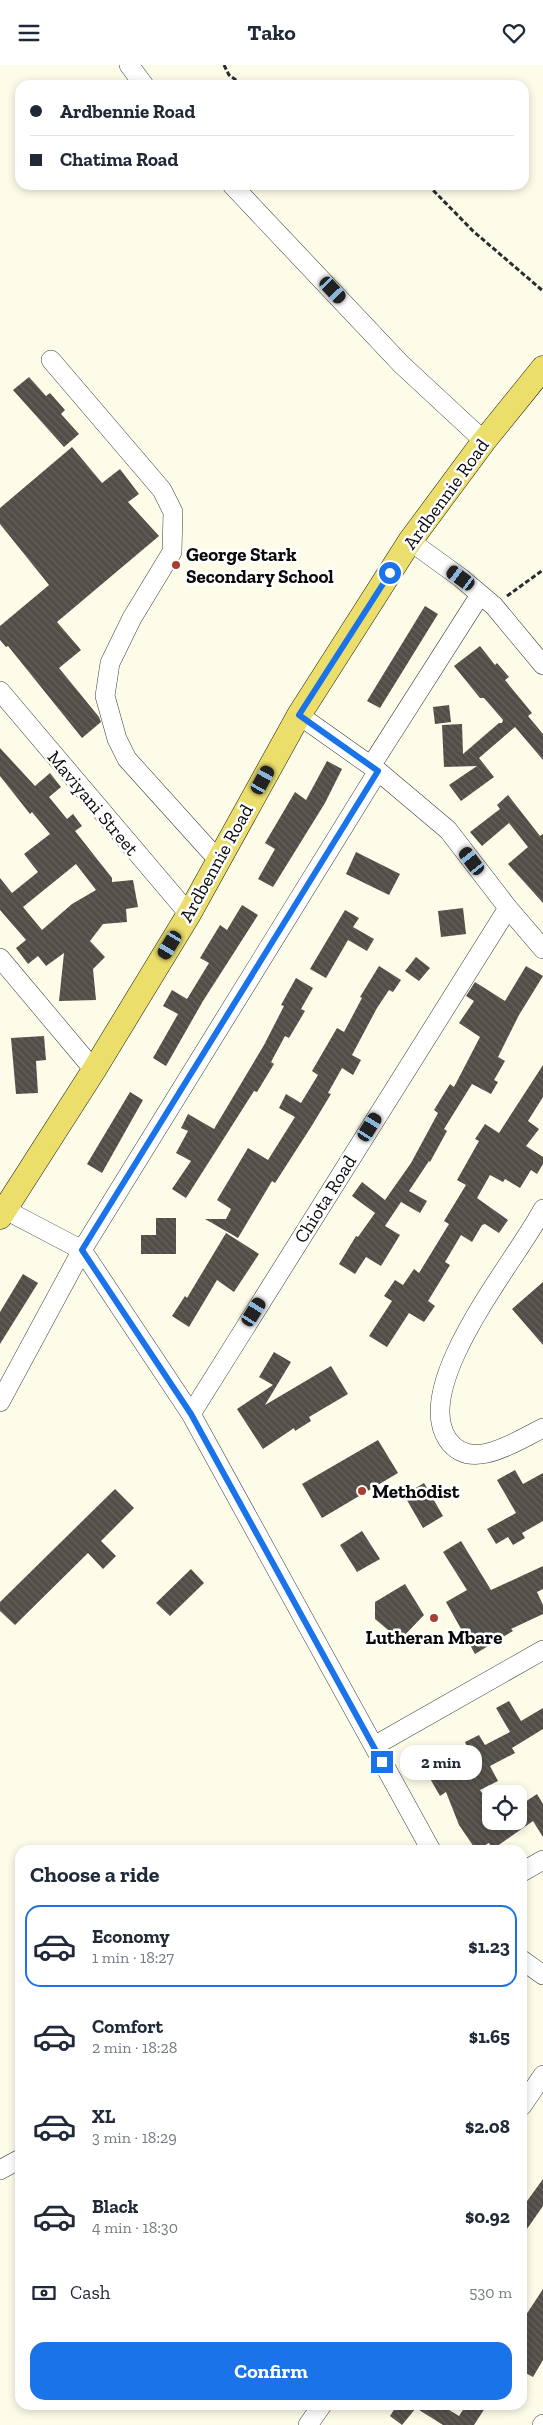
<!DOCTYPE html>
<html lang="en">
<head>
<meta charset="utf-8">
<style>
	:root { --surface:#fff; --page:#f2f2f3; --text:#1f2937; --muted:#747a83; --line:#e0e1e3; --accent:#1a73e8 }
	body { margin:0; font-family:"Zilla Slab",serif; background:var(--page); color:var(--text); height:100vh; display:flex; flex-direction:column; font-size:19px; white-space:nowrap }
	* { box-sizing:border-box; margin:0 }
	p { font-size:16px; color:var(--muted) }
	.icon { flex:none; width:28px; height:28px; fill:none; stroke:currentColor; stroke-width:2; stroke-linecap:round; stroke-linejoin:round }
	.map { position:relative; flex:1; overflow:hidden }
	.side { position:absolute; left:15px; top:1780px; width:512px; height:565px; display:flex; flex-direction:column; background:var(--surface); border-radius:15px; box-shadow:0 2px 8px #0003 }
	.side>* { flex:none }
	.banner { position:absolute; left:15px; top:15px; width:514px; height:110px; border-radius:15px; box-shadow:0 2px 8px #0003; display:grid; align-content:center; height:110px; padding:0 15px; background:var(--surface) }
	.buttons { position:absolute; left:482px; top:1720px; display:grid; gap:10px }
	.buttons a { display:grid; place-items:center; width:45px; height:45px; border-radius:10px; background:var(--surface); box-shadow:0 2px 8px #0003; font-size:25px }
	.end { position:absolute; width:22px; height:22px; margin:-11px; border:6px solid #1a73e8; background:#fff; box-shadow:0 0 0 2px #fff }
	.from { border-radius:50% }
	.bubble { position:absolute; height:35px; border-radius:15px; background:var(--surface); box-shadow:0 2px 8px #0003; font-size:16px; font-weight:700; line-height:35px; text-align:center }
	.car { position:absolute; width:15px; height:30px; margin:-15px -8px; border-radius:6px; box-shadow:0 0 4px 1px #0007; background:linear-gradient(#222 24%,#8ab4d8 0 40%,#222 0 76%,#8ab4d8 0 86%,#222 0) }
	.banner b { display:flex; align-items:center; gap:18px; height:48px; font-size:19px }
	.banner b+b { border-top:1px solid var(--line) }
	.banner i { width:12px; height:12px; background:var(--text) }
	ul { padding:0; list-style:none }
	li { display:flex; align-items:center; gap:15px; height:82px; margin:0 10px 8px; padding:0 5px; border:2px solid transparent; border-radius:15px }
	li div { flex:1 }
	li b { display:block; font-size:19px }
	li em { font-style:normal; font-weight:700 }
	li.selected { border-color:var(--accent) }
	li>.icon { width:45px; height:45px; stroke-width:1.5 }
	h2 { padding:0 15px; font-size:22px; line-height:60px }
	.pay { display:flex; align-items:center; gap:12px; height:55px; padding:0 15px; font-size:19px }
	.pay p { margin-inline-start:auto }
	.action { display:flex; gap:10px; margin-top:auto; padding:10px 15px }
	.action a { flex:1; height:58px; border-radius:15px; background:var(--accent); color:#fff; font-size:20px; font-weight:700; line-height:58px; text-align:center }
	header { display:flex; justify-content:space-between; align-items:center; height:65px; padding:0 15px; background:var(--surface); font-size:22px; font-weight:700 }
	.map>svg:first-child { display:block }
</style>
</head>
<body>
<header><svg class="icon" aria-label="menu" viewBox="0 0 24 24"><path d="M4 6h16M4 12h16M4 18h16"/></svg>Tako<svg class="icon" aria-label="heart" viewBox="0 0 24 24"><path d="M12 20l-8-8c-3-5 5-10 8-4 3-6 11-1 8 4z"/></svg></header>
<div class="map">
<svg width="543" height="2360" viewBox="0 0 543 2360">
	<defs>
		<pattern id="building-back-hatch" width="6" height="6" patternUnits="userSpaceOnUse" patternTransform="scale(1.25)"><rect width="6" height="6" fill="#514d47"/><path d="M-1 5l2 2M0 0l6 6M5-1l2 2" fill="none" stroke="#65625d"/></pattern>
	</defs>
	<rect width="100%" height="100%" fill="#fdfce9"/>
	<!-- building -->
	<path fill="url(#building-back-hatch)" fill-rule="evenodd" d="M29 312 46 331 50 328 65 345 61 349 79 369 64 382 13 325Z
		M72 382 102 418 120 404 139 429 128 437 159 471 57 557 81 585 59 603 99 652 101 657 82 673 8 581 6 582 0 575V561L49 520 0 459V443Z
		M425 541 438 549 380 643 367 636Z
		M480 581 495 600 497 598 509 612 505 615 532 648 528 651 543 669V695L515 662 479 693 494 712 461 736 449 720 477 701 444 702 442 660 462 659 463 689 499 658H502L503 655 484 633H480L454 601Z
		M449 640 451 657 435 659 433 642Z
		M0 683 35 721 50 708 61 722 49 732 67 754 73 749 82 761 75 766 112 813V817L133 815 138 842 126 844 127 857 103 859 90 876 105 892 93 904 96 935 59 936 64 888 46 901 38 891 28 899 16 883 26 875 0 845V813L12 828 38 807 24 789 50 769 32 747 30 749 0 711ZM76 799 96 825 72 839 42 865 23 842Z
		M327 696 342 704 325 738 273 822 258 814 275 784 265 778 295 727 306 735Z
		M508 730 540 771 543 769V838L508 799 528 782 509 758 482 781 470 767 500 744 497 740Z
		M356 787 400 809 389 830 346 809Z
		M242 840 258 850 203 936 166 1001 153 993 178 949 163 941 172 925 187 934 209 898 200 893 220 860 227 865Z
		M463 843 466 869 441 872 438 846Z
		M345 845 359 853 353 862 374 874 367 886 348 875 326 913 310 904Z
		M416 892 430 903 419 916 405 906Z
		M379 901 401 915 393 927 389 925 377 943 352 990 361 995 353 1010 342 1003 328 1028 331 1029 311 1062 275 1118 272 1116 238 1173 205 1154H226L231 1144 217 1135 248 1083 268 1095 295 1052 279 1043 286 1029 301 1038 318 1010 312 1006 337 963 344 967 362 933 360 932Z
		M526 901 543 911 519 950 498 992 505 996 494 1015 498 1017 491 1029 472 1019 444 1064 447 1066 430 1097 429 1096 409 1126 427 1136 420 1148 401 1137 385 1161 400 1170 381 1201 366 1192 355 1209 339 1199 356 1171 358 1172 375 1148 352 1131 362 1117 385 1135 411 1098 438 1048 434 1045 450 1019 454 1022 480 972 459 958 474 936 466 931 475 917 505 936Z
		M296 913 313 923 301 944 305 946 289 973 285 971 271 997 274 999 257 1027 254 1026 186 1133 172 1124 191 1096 176 1088 188 1066 181 1063 188 1049 214 1064 264 980 284 941 281 940Z
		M44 971 46 995 36 996 38 1028 16 1029 11 973Z
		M543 1000V1032L528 1056 539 1064 526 1081 543 1092V1099L537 1109 531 1105 520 1123 505 1114 503 1117 490 1110 477 1133 508 1155 499 1168 485 1159 482 1160 472 1177 461 1170 445 1197 450 1200 428 1236 435 1241 424 1257 409 1248 387 1282 369 1271 392 1236 384 1231 395 1215 403 1220 414 1204 419 1208 449 1159 444 1156 466 1120 457 1115 479 1076 475 1074 485 1059 499 1068Z
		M130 1027 143 1035 102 1108 87 1099Z
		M156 1153H176V1189H141V1170H156Z
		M226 1168 259 1189 234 1227 217 1215 189 1262 172 1251 185 1231 187 1233Z
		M23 1209 38 1218 0 1279V1247Z
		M543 1217V1280L512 1244Z
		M274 1287 291 1297 265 1340 331 1301 348 1329 309 1352 311 1356 295 1366 294 1363 263 1384 237 1344 273 1320 259 1312Z
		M378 1375 398 1408 322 1453 302 1419Z
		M515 1405 523 1419 543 1408V1456L522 1468 525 1473 513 1480 508 1472 496 1479 487 1464 516 1448 497 1415Z
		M424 1418 443 1451 423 1463 404 1430Z
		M115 1424 134 1443 101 1476 116 1491 103 1504 88 1488 15 1560 0 1546V1537Z
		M362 1466 380 1494 357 1507 340 1480Z
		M461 1476 491 1525 543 1501V1524L537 1527 543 1540V1549L511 1564 513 1566 475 1589 446 1537 467 1525 443 1487Z
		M191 1504 204 1518 170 1551 156 1538Z
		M405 1519 424 1550 400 1575 375 1554V1537Z
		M509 1636 521 1656 543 1643V1664L512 1683 515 1688 490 1701 498 1716 480 1725 491 1741V1756H519V1741L537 1729 543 1739V1772L533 1756 493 1784 489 1778 476 1785 459 1760 446 1727 440 1731 416 1689 431 1680 445 1705 471 1690 465 1677 479 1670 485 1680 510 1667 496 1643Z
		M543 2114V2141L522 2171V2143Z
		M543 2224V2295L533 2312 522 2306V2256Z
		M397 2340H441L459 2351 466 2340H487L474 2360H443L416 2343 402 2360 390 2351Z"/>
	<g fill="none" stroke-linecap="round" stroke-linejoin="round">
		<!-- minor casing -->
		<g stroke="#3d3d3d" stroke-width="20">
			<path id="minor" d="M129 0 144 20
				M232 120 401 299 484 376
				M51 295 162 425 173 447 172 487 132 553 110 598 105 631 117 674 127 694 219 796
				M410 476 461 513 494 541 543 600
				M0 626 189 849
				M299 650 378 706 448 765 508 843 543 884
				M371 701 480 530
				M0 893 94 1005
				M0 1142 82 1185 191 1349 431 1785
				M543 1144C518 1193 410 1320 448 1375 471 1408 516 1376 543 1363
				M0 1337 82 1185 378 706
				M191 1349 508 843
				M374 1681 543 1585
				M522 1807 543 1795
				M522 1895 543 1910
				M522 2041 543 2010
				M0 2105 20 2094
				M308 2360 322 2340
				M542 2360 543 2359"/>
		</g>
		<!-- major casing -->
		<g stroke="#1b1b1b" stroke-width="25">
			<path id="major" d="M0 1152 94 1005 189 849 299 650 410 476 484 376 543 303"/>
		</g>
		<!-- path -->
		<path stroke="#2c2c2c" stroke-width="3" stroke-dasharray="5 2.5" stroke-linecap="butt" d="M224 0 229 10 243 20
			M428 120 473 166 543 226
			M507 531 543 505"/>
		<!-- minor -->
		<use href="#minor" stroke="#fff" stroke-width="19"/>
		<!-- major -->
		<use href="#major" stroke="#ebde6a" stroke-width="24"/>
	</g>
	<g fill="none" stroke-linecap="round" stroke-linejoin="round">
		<!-- route -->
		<path stroke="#1a73e8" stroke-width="6" d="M382 1697 191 1349 82 1185 378 706 299 650 390 508"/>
	</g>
	<!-- markers -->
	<g fill="#ab3c30" stroke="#fff" stroke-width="2">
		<circle cx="176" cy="500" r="5"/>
		<circle cx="362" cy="1426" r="5"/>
		<circle cx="434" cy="1553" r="5"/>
	</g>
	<g text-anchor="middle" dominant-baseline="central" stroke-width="5" stroke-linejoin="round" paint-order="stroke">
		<!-- street labels -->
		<g font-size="19" fill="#0a0a0a" stroke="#fff">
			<text transform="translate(446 429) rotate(-54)">Ardbennie Road</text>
			<text transform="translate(93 738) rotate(50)">Maviyani Street</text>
			<text transform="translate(216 798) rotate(-61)">Ardbennie Road</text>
			<text transform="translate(325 1134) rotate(-58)">Chiota Road</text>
		</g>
		<!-- poi labels -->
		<g font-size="19" font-weight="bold" fill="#0a0a0a" stroke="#fff" text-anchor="start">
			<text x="186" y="489">George Stark<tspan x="186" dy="22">Secondary School</tspan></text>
			<text x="372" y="1426">Methodist</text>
			<text x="434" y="1572" text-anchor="middle">Lutheran Mbare</text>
		</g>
	</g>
</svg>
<div class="buttons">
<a><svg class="icon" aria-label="locate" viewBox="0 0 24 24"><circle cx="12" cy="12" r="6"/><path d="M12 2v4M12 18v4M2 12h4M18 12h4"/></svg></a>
</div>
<i class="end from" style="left:390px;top:508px"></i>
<i class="end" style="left:382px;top:1697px"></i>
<div class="bubble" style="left:400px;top:1680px;width:82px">2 min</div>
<i class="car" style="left:333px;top:225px;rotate:137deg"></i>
<i class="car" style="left:461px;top:513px;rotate:306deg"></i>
<i class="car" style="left:263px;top:715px;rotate:29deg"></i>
<i class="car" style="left:472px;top:796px;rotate:323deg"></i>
<i class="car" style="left:170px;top:880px;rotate:211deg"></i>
<i class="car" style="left:370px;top:1062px;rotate:32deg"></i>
<i class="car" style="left:254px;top:1247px;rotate:32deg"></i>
<div class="banner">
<b><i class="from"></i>Ardbennie Road</b>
<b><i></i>Chatima Road</b>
</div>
<section class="side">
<h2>Choose a ride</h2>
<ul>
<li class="selected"><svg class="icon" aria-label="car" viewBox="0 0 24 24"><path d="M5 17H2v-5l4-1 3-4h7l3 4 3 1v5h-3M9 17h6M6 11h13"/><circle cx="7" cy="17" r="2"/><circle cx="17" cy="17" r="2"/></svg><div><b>Economy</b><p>1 min · 18:27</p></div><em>$1.23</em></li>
<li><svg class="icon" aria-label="car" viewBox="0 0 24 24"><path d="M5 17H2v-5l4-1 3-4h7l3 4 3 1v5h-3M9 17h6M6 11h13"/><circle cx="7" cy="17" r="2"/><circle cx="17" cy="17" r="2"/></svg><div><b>Comfort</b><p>2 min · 18:28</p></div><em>$1.65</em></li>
<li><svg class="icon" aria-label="car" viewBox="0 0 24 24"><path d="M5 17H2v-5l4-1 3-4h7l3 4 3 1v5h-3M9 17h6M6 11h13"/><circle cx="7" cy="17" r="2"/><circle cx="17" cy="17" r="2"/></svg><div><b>XL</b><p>3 min · 18:29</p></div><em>$2.08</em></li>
<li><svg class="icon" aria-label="car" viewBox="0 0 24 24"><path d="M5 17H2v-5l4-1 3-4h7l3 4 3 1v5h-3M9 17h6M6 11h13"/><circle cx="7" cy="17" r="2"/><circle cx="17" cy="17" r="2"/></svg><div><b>Black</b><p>4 min · 18:30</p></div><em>$0.92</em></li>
</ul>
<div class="pay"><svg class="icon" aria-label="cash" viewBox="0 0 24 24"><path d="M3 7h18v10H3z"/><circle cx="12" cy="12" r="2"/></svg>Cash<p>530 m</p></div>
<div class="action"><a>Confirm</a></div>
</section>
</div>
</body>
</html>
